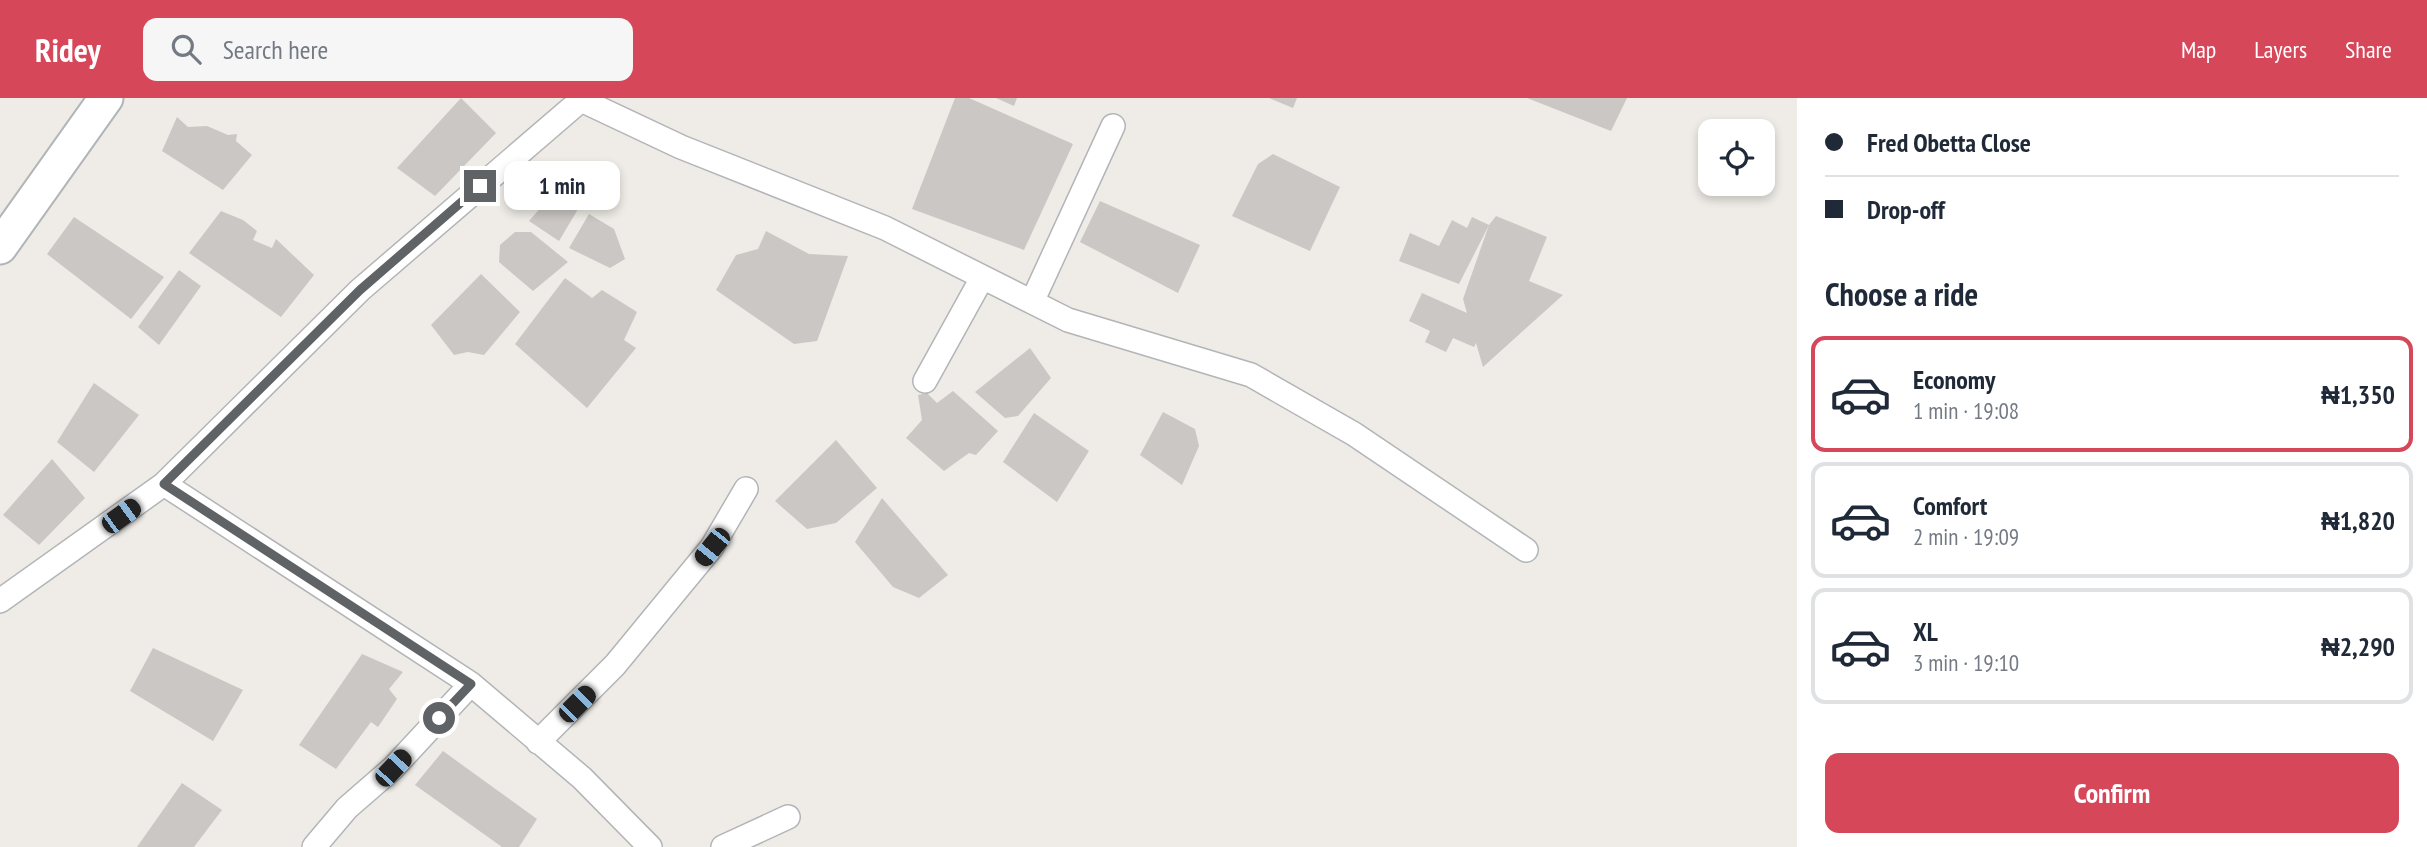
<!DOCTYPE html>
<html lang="en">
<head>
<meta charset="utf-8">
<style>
	:root { --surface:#fff; --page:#f6f6f7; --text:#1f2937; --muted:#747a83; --line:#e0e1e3; --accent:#d54759 }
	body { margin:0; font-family:"PT Sans Narrow",sans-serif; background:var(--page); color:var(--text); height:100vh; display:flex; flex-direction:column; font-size:26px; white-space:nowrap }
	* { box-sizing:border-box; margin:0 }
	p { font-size:23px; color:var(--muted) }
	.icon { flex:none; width:38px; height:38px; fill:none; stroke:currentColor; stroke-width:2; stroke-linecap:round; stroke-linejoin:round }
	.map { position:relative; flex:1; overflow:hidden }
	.details { display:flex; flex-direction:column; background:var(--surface); width:630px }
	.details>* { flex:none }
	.hud { display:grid; align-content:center; height:154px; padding:0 28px; background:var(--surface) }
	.controls { position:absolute; left:1698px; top:21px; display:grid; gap:14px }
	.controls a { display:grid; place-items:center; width:77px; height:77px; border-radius:14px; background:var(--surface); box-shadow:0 4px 10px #0003; font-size:35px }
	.end { position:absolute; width:32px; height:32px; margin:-16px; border:9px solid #5f6365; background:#fff; box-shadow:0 0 0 4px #fff }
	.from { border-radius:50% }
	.bubble { position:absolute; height:49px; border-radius:14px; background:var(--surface); box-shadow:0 4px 10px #0003; font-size:23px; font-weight:700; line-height:49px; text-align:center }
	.car { position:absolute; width:21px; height:42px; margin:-21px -10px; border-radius:9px; box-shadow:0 0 5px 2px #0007; background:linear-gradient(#222 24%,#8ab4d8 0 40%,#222 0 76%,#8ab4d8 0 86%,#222 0) }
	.hud b { display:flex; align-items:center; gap:24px; height:66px; font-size:26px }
	.hud b+b { border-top:2px solid var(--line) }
	.hud i { width:18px; height:18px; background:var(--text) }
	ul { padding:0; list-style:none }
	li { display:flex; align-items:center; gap:21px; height:116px; margin:0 14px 10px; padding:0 14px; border:4px solid var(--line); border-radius:14px }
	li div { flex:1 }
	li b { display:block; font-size:26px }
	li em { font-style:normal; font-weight:700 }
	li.current { border-color:var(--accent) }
	li>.icon { width:63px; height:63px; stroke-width:1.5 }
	h2 { padding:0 28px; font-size:32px; line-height:84px }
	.primary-button { display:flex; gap:14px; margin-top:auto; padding:14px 28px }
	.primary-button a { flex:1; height:80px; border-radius:14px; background:var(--accent); color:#fff; font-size:28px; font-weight:700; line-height:80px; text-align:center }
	header { display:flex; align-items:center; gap:42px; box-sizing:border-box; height:98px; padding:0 35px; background:var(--accent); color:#fff }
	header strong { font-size:33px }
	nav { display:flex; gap:38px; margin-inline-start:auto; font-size:24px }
	.search { width:490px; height:63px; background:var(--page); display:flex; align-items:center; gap:18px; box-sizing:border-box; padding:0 24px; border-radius:14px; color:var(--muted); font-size:26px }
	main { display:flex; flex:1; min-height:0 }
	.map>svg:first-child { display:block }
</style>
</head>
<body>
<header>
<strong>Ridey</strong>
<div class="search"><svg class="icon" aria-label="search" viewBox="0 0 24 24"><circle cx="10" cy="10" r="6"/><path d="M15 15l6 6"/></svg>Search here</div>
<nav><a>Map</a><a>Layers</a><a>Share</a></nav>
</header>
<main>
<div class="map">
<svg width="1797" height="749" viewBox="0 0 1797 749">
	<rect width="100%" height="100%" fill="#efece7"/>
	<!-- building -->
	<path fill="#cac7c4" d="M461 0 496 35 435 98 397 70Z
		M955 0H969L1073 46 1024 152 912 111Z
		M996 0H1017L1014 8Z
		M1269 0H1297L1293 10Z
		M1527 0H1627L1611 33Z
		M177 19 188 29 207 28 228 37 237 36 236 43 252 57 223 92 162 53Z
		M1273 56 1340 89 1310 153 1232 118 1258 66Z
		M571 75 593 86 559 143 529 123Z
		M1100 103 1200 147 1178 195 1080 144Z
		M221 113 243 122 257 133 253 142 272 150 276 141 314 177 281 219 189 155Z
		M589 116 614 131 625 161 610 170 569 150Z
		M1496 118 1547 139 1529 183 1563 197 1483 269 1476 245 1474 249 1453 240 1446 254 1425 244 1430 233 1409 223 1422 195 1467 215 1463 201 1489 127Z
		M74 119 164 179 131 221 47 156Z
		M1472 119 1489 127 1459 186 1399 163 1410 135 1439 148 1452 122 1467 130Z
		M766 133 809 156 848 158 817 243 794 246 716 192 736 157 758 151Z
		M515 134H531L568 164 533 193 499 164 500 147Z
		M179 172 201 188 159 247 138 229Z
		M481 176 520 214 484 257 468 254 454 257 431 227Z
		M565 180 592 200 602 192 637 214 624 242 636 250 587 310 515 246Z
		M1030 250 1051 280 1018 318 1005 320 975 294Z
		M94 285 139 317 94 374 57 344Z
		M953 293 998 333 976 357 969 355 944 373 906 340 922 322 918 297 927 295 937 305Z
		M1163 314 1195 331 1199 348 1182 387 1140 357Z
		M1034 315 1089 353 1057 404 1003 364Z
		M836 342 877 390 836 425 807 431 775 403Z
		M52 361 85 400 39 447 3 417Z
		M882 400 948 477 919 500 893 489 855 444Z
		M153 550 243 592 213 643 130 593Z
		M362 556 403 574 389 591 397 601 378 629 371 624 336 671 299 647Z
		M443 653 537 721 519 749H502L415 687Z
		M182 685 222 712 194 749H137Z"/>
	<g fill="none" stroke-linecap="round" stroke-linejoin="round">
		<!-- minor casing -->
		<g stroke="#b2b5b7" stroke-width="26">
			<path id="minor" d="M577 0 681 49 885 130 1068 222 1251 277 1354 336 1526 452
				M1032 204 1113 28
				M925 283 982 180
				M164 386 471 586 582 680 650 749
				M0 503 164 386 360 192 581 2
				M538 644 615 567 712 449 746 391
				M314 749 347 710 393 670 471 586
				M723 749 788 719"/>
		</g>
		<!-- secondary casing -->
		<g stroke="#b1b5b8" stroke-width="37">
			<path id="secondary" d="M0 149 106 0"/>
		</g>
		<!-- minor -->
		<use href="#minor" stroke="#fff" stroke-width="23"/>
		<!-- secondary -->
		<use href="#secondary" stroke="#fff" stroke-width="33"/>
	</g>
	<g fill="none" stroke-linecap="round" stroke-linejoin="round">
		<!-- route -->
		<path stroke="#5f6365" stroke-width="9" d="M439 620 471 586 164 386 360 192 480 88"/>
	</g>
</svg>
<div class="controls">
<a><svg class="icon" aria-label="locate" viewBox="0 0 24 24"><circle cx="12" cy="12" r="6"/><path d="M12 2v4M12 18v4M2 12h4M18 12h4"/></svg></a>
</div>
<i class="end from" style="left:439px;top:620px"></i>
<i class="end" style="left:480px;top:88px"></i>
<div class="bubble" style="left:504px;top:63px;width:116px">1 min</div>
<i class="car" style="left:121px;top:418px;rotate:54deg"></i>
<i class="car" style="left:712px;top:449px;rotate:219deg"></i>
<i class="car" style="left:577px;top:606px;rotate:45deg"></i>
<i class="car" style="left:393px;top:670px;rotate:43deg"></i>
</div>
<section class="details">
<div class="hud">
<b><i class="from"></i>Fred Obetta Close</b>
<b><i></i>Drop-off</b>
</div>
<h2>Choose a ride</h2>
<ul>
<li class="current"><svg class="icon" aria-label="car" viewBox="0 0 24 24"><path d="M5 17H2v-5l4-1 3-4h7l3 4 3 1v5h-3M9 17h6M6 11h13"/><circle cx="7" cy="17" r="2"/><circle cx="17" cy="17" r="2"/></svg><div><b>Economy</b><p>1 min · 19:08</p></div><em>₦1,350</em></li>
<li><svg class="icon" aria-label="car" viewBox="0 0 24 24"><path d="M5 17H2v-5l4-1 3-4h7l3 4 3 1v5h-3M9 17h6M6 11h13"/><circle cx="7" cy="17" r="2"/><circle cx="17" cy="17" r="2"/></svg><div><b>Comfort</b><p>2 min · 19:09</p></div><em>₦1,820</em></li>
<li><svg class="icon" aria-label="car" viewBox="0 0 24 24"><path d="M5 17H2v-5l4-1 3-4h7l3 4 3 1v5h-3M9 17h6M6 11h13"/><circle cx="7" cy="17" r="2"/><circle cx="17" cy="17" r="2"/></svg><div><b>XL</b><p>3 min · 19:10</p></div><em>₦2,290</em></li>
</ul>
<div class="primary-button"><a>Confirm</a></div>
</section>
</main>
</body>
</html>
